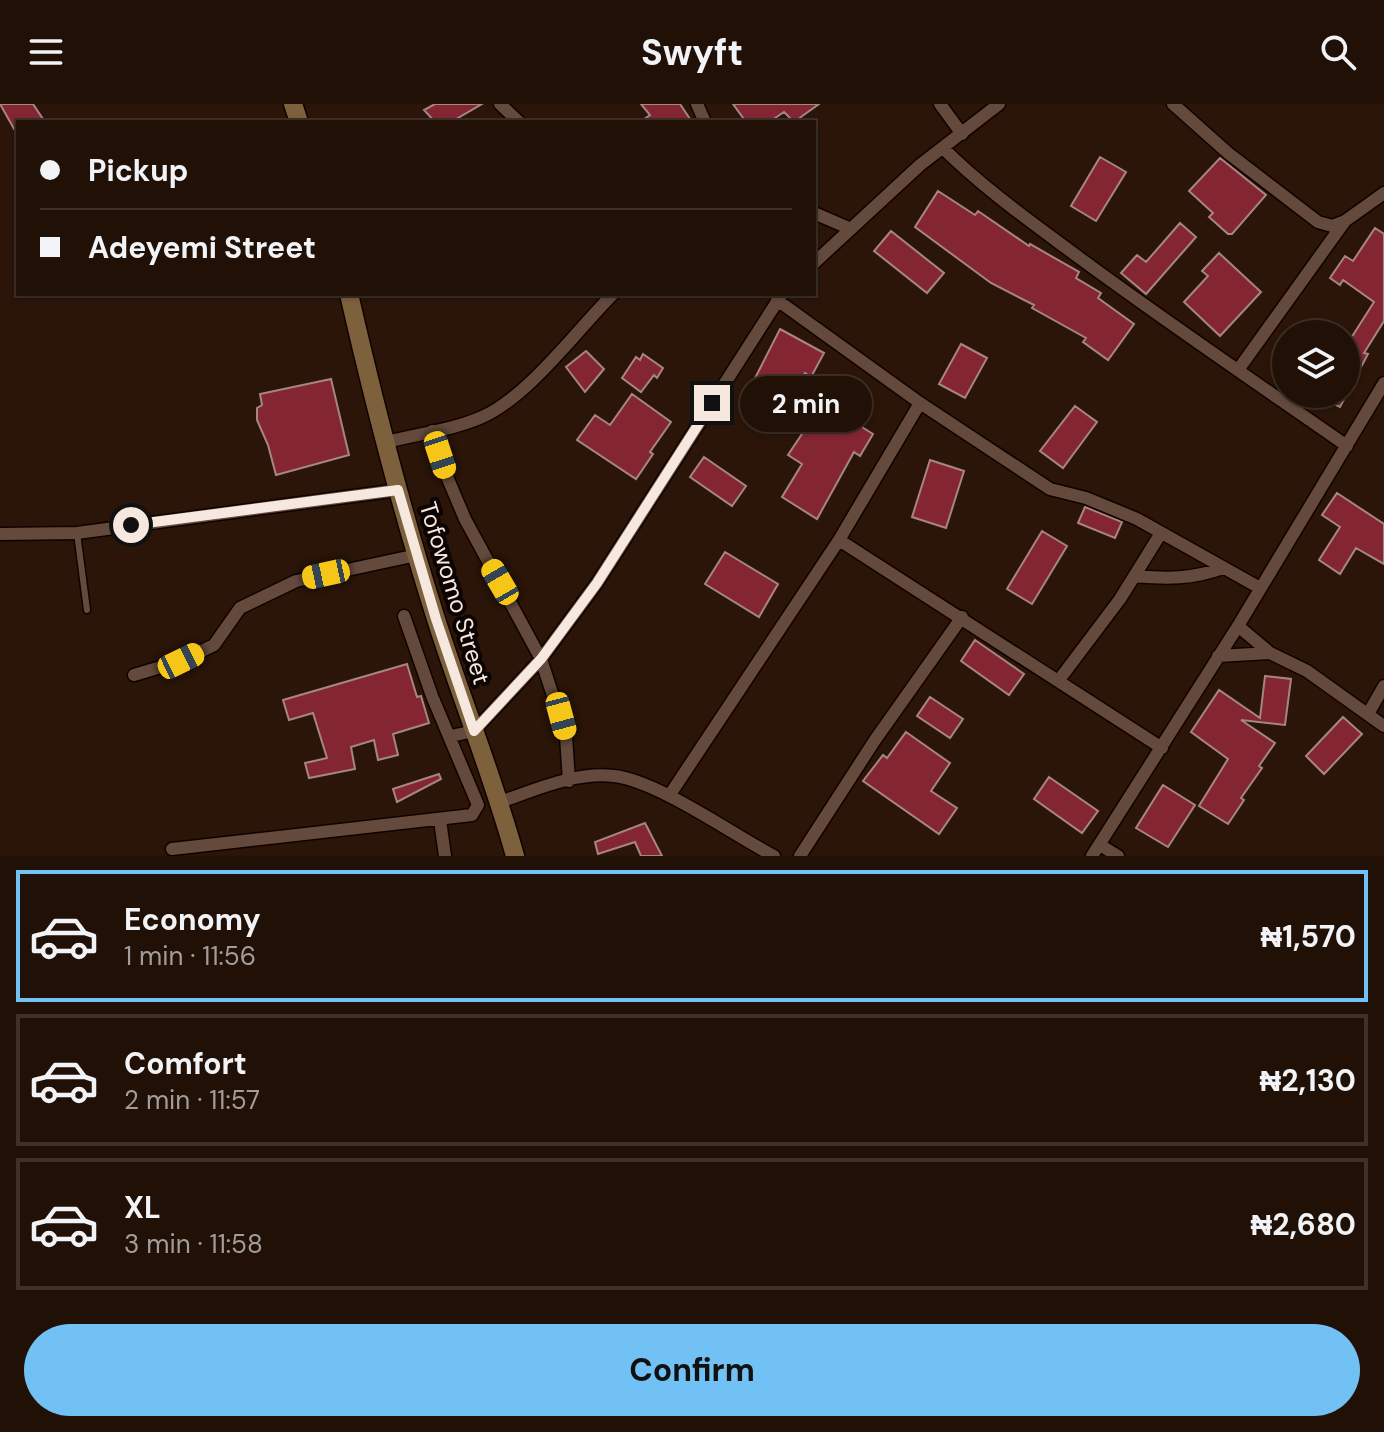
<!DOCTYPE html>
<html lang="en">
<head>
<meta charset="utf-8">
<style>
	:root { --surface:#201006; --page:#281910; --text:#f1f3f6; --muted:#a29d9b; --line:#3d3028; --accent:#72c1f5 }
	body { margin:0; font-family:"DM Sans",sans-serif; background:var(--page); color:var(--text); height:100vh; display:flex; flex-direction:column; font-size:30px; white-space:nowrap }
	* { box-sizing:border-box; margin:0 }
	p { font-size:26px; color:var(--muted) }
	.icon { flex:none; width:44px; height:44px; fill:none; stroke:currentColor; stroke-width:2; stroke-linecap:round; stroke-linejoin:round }
	.map { position:relative; height:752px; overflow:hidden }
	.panel { display:flex; flex-direction:column; background:var(--surface); flex:1 }
	.panel>* { flex:none }
	.hud { position:absolute; left:16px; top:16px; width:800px; height:176px; border-radius:0px; box-shadow:0 2px 6px #0004,0 0 0 2px var(--line); display:grid; align-content:center; height:176px; padding:0 24px; background:var(--surface) }
	.fabs { position:absolute; left:1272px; top:216px; display:grid; gap:16px }
	.fabs a { display:grid; place-items:center; width:88px; height:88px; border-radius:50%; background:var(--surface); box-shadow:0 2px 6px #0004,0 0 0 2px var(--line); font-size:40px }
	.end { position:absolute; width:36px; height:36px; margin:-18px; border:10px solid #f6e7df; background:#111; box-shadow:0 0 0 4px #111 }
	.from { border-radius:50% }
	.bubble { position:absolute; height:56px; border-radius:28px; background:var(--surface); box-shadow:0 2px 6px #0004,0 0 0 2px var(--line); font-size:26px; font-weight:700; line-height:56px; text-align:center }
	.car { position:absolute; width:24px; height:48px; margin:-24px -12px; border-radius:10px; box-shadow:0 0 6px 2px #0007; background:linear-gradient(#f5c518 24%,#345 0 40%,#f5c518 0 76%,#345 0 86%,#f5c518 0) }
	.hud b { display:flex; align-items:center; gap:28px; height:76px; font-size:30px }
	.hud b+b { border-top:2px solid var(--line) }
	.hud i { width:20px; height:20px; background:var(--text) }
	ul { padding:14px 0 0; list-style:none }
	li { display:flex; align-items:center; gap:24px; height:132px; margin:0 16px 12px; padding:0 8px; border:4px solid var(--line); border-radius:0px }
	li div { flex:1 }
	li b { display:block; font-size:30px }
	li em { font-style:normal; font-weight:700 }
	li.selected { border-color:var(--accent) }
	li>.icon { width:72px; height:72px; stroke-width:1.5 }
	.action { display:flex; gap:16px; margin-top:auto; padding:16px 24px }
	.action a { flex:1; height:92px; border-radius:48px; background:var(--accent); color:#111; font-size:32px; font-weight:700; line-height:92px; text-align:center }
	header { display:flex; justify-content:space-between; align-items:center; height:104px; padding:0 24px; background:var(--surface); font-size:36px; font-weight:700 }
	.map>svg:first-child { display:block }
</style>
</head>
<body>
<header><svg class="icon" aria-label="menu" viewBox="0 0 24 24"><path d="M4 6h16M4 12h16M4 18h16"/></svg>Swyft<svg class="icon" aria-label="search" viewBox="0 0 24 24"><circle cx="10" cy="10" r="6"/><path d="M15 15l6 6"/></svg></header>
<div class="map">
<svg width="1384" height="752" viewBox="0 0 1384 752">
	<rect width="100%" height="100%" fill="#2a1508"/>
	<!-- building -->
	<path fill="#832632" stroke="#a68585" stroke-width="2" d="M0 0H33L45 18H18V32Z
		M435 0H482L451 18H435L424 6Z
		M641 0H680L692 18H640L650 11Z
		M733 0H819L794 18 784 8 769 18H746Z
		M1100 53 1126 68 1096 117 1071 102Z
		M1220 54 1266 91 1232 130H1228L1209 113 1213 109 1189 87Z
		M938 87 975 111 978 107 1029 142 1030 140 1079 168 1076 174 1101 189 1098 194 1134 220 1108 256 1083 238 1086 234 1032 204 1034 201 991 179 915 123Z
		M1180 119 1196 133 1146 190 1121 169 1137 151 1146 158Z
		M1375 124 1384 130V217L1364 249 1368 250 1340 303 1312 290H1346V242L1374 198 1343 176 1340 181 1330 174 1345 152 1353 157Z
		M891 127 944 169 927 189 874 147Z
		M1219 149 1261 188 1220 232 1184 198 1208 172 1202 167Z
		M780 225 824 249 811 273 805 269 788 302 751 282Z
		M961 240 987 254 965 294 939 280Z
		M586 247 604 265 585 288 566 263Z
		M643 250 663 264 657 274 654 271 641 288 622 274 636 253 640 256Z
		M331 275 349 351 276 371 268 341 257 316V304L262 301 260 290Z
		M632 290 671 318 650 348 653 350 636 375 577 336 595 311 610 321Z
		M825 300 873 330 860 352 854 348 817 415 782 393 802 360 788 351 806 324 809 326Z
		M1075 302 1097 318 1063 364 1040 347Z
		M704 353 746 382 732 402 690 373Z
		M930 356 964 367 946 424 912 413Z
		M1337 389 1384 420V460L1356 444 1340 470 1319 456 1340 423 1322 411Z
		M1085 403 1122 418 1115 434 1078 419Z
		M1042 427 1067 442 1032 500 1007 485Z
		M725 448 778 480 759 513 705 480Z
		M975 536 1024 570 1009 591 961 557Z
		M407 560 417 593 421 592 429 619 393 630 398 651 378 656 374 636 351 643 355 665 309 674 305 659 327 654 313 609 289 616 283 596Z
		M1265 572 1291 575 1285 621 1241 616 1275 639 1259 662 1262 664 1241 694 1244 696 1228 720 1199 702 1228 655 1191 628 1219 586 1260 614Z
		M930 593 963 615 950 634 917 612Z
		M1343 613 1362 630 1324 670 1306 652Z
		M906 628 950 659 931 687 957 704 939 730 863 677 883 651 887 654Z
		M439 670 441 675 397 698 393 685Z
		M1049 673 1098 707 1082 729 1034 695Z
		M1163 681 1195 701 1168 743 1136 724Z
		M645 719 662 752H641L635 738 598 750 595 738Z"/>
	<g fill="none" stroke-linecap="round" stroke-linejoin="round">
		<!-- lane casing -->
		<g stroke="#110200" stroke-width="9">
			<path id="lane" d="M77 429 87 506"/>
		</g>
		<!-- street casing -->
		<g stroke="#110200" stroke-width="15">
			<path id="street" d="M500 0 519 18
				M697 0 705 18
				M940 0 962 30
				M1173 0 1228 49 1318 118 1332 122 1345 117 1384 89
				M943 44C984 85 1034 120 1081 155 1168 219 1258 280 1347 342
				M814 109 851 125
				M814 159 920 61 999 0
				M777 196 920 299 1050 385 1086 394 1137 415 1260 484
				M1238 266 1345 117
				M432 327 448 375 465 415 541 555 566 632 569 677
				M386 338C417 330 453 326 482 313 529 292 576 227 613 190
				M0 430 77 429 398 386
				M839 436 1162 644
				M1135 472C1168 475 1192 475 1223 464
				M1238 522 1270 549 1307 567 1384 622
				M1218 552 1270 549
				M134 571 181 557 214 541 240 504 296 477 417 451
				M1059 576 1120 495 1161 429
				M1368 610 1384 582
				M451 632 474 627 541 555 597 479 782 190
				M669 692 839 436 920 299
				M500 698C535 686 577 667 614 672 658 677 732 730 774 752
				M440 716 445 752
				M1100 741 1118 752
				M172 745 472 711 478 701 432 592 404 512
				M800 752 875 636 962 513
				M1092 752 1238 522 1384 279"/>
		</g>
		<!-- secondary casing -->
		<g stroke="#110200" stroke-width="21">
			<path id="secondary" d="M293 0 299 18
				M349 190C374 299 402 408 436 515 461 594 493 672 515 752"/>
		</g>
		<!-- lane -->
		<use href="#lane" stroke="#634a3c" stroke-width="6"/>
		<!-- street -->
		<use href="#street" stroke="#634a3c" stroke-width="12"/>
		<!-- secondary -->
		<use href="#secondary" stroke="#7d613d" stroke-width="18"/>
	</g>
	<g fill="none" stroke-linecap="round" stroke-linejoin="round">
		<!-- route -->
		<path stroke="#f6e7df" stroke-width="10" d="M131 421 398 386 436 515 474 627 541 555 597 479 712 299"/>
	</g>
	<g text-anchor="middle" dominant-baseline="central" stroke-width="8" stroke-linejoin="round" paint-order="stroke">
		<!-- street labels -->
		<g font-size="24" fill="#f6e7df" stroke="#0c0402">
			<text transform="translate(455 489) rotate(73)">Tofowomo Street</text>
		</g>
	</g>
</svg>
<div class="fabs">
<a><svg class="icon" aria-label="layers" viewBox="0 0 24 24"><path d="M12 4l9 5-9 5-9-5zM3 14l9 5 9-5"/></svg></a>
</div>
<i class="end from" style="left:131px;top:421px"></i>
<i class="end" style="left:712px;top:299px"></i>
<div class="bubble" style="left:740px;top:272px;width:132px">2 min</div>
<i class="car" style="left:440px;top:351px;rotate:162deg"></i>
<i class="car" style="left:326px;top:470px;rotate:258deg"></i>
<i class="car" style="left:500px;top:478px;rotate:330deg"></i>
<i class="car" style="left:181px;top:557px;rotate:64deg"></i>
<i class="car" style="left:561px;top:612px;rotate:165deg"></i>
<div class="hud">
<b><i class="from"></i>Pickup</b>
<b><i></i>Adeyemi Street</b>
</div>
</div>
<section class="panel">
<ul>
<li class="selected"><svg class="icon" aria-label="car" viewBox="0 0 24 24"><path d="M5 17H2v-5l4-1 3-4h7l3 4 3 1v5h-3M9 17h6M6 11h13"/><circle cx="7" cy="17" r="2"/><circle cx="17" cy="17" r="2"/></svg><div><b>Economy</b><p>1 min · 11:56</p></div><em>₦1,570</em></li>
<li><svg class="icon" aria-label="car" viewBox="0 0 24 24"><path d="M5 17H2v-5l4-1 3-4h7l3 4 3 1v5h-3M9 17h6M6 11h13"/><circle cx="7" cy="17" r="2"/><circle cx="17" cy="17" r="2"/></svg><div><b>Comfort</b><p>2 min · 11:57</p></div><em>₦2,130</em></li>
<li><svg class="icon" aria-label="car" viewBox="0 0 24 24"><path d="M5 17H2v-5l4-1 3-4h7l3 4 3 1v5h-3M9 17h6M6 11h13"/><circle cx="7" cy="17" r="2"/><circle cx="17" cy="17" r="2"/></svg><div><b>XL</b><p>3 min · 11:58</p></div><em>₦2,680</em></li>
</ul>
<div class="action"><a>Confirm</a></div>
</section>
</body>
</html>
